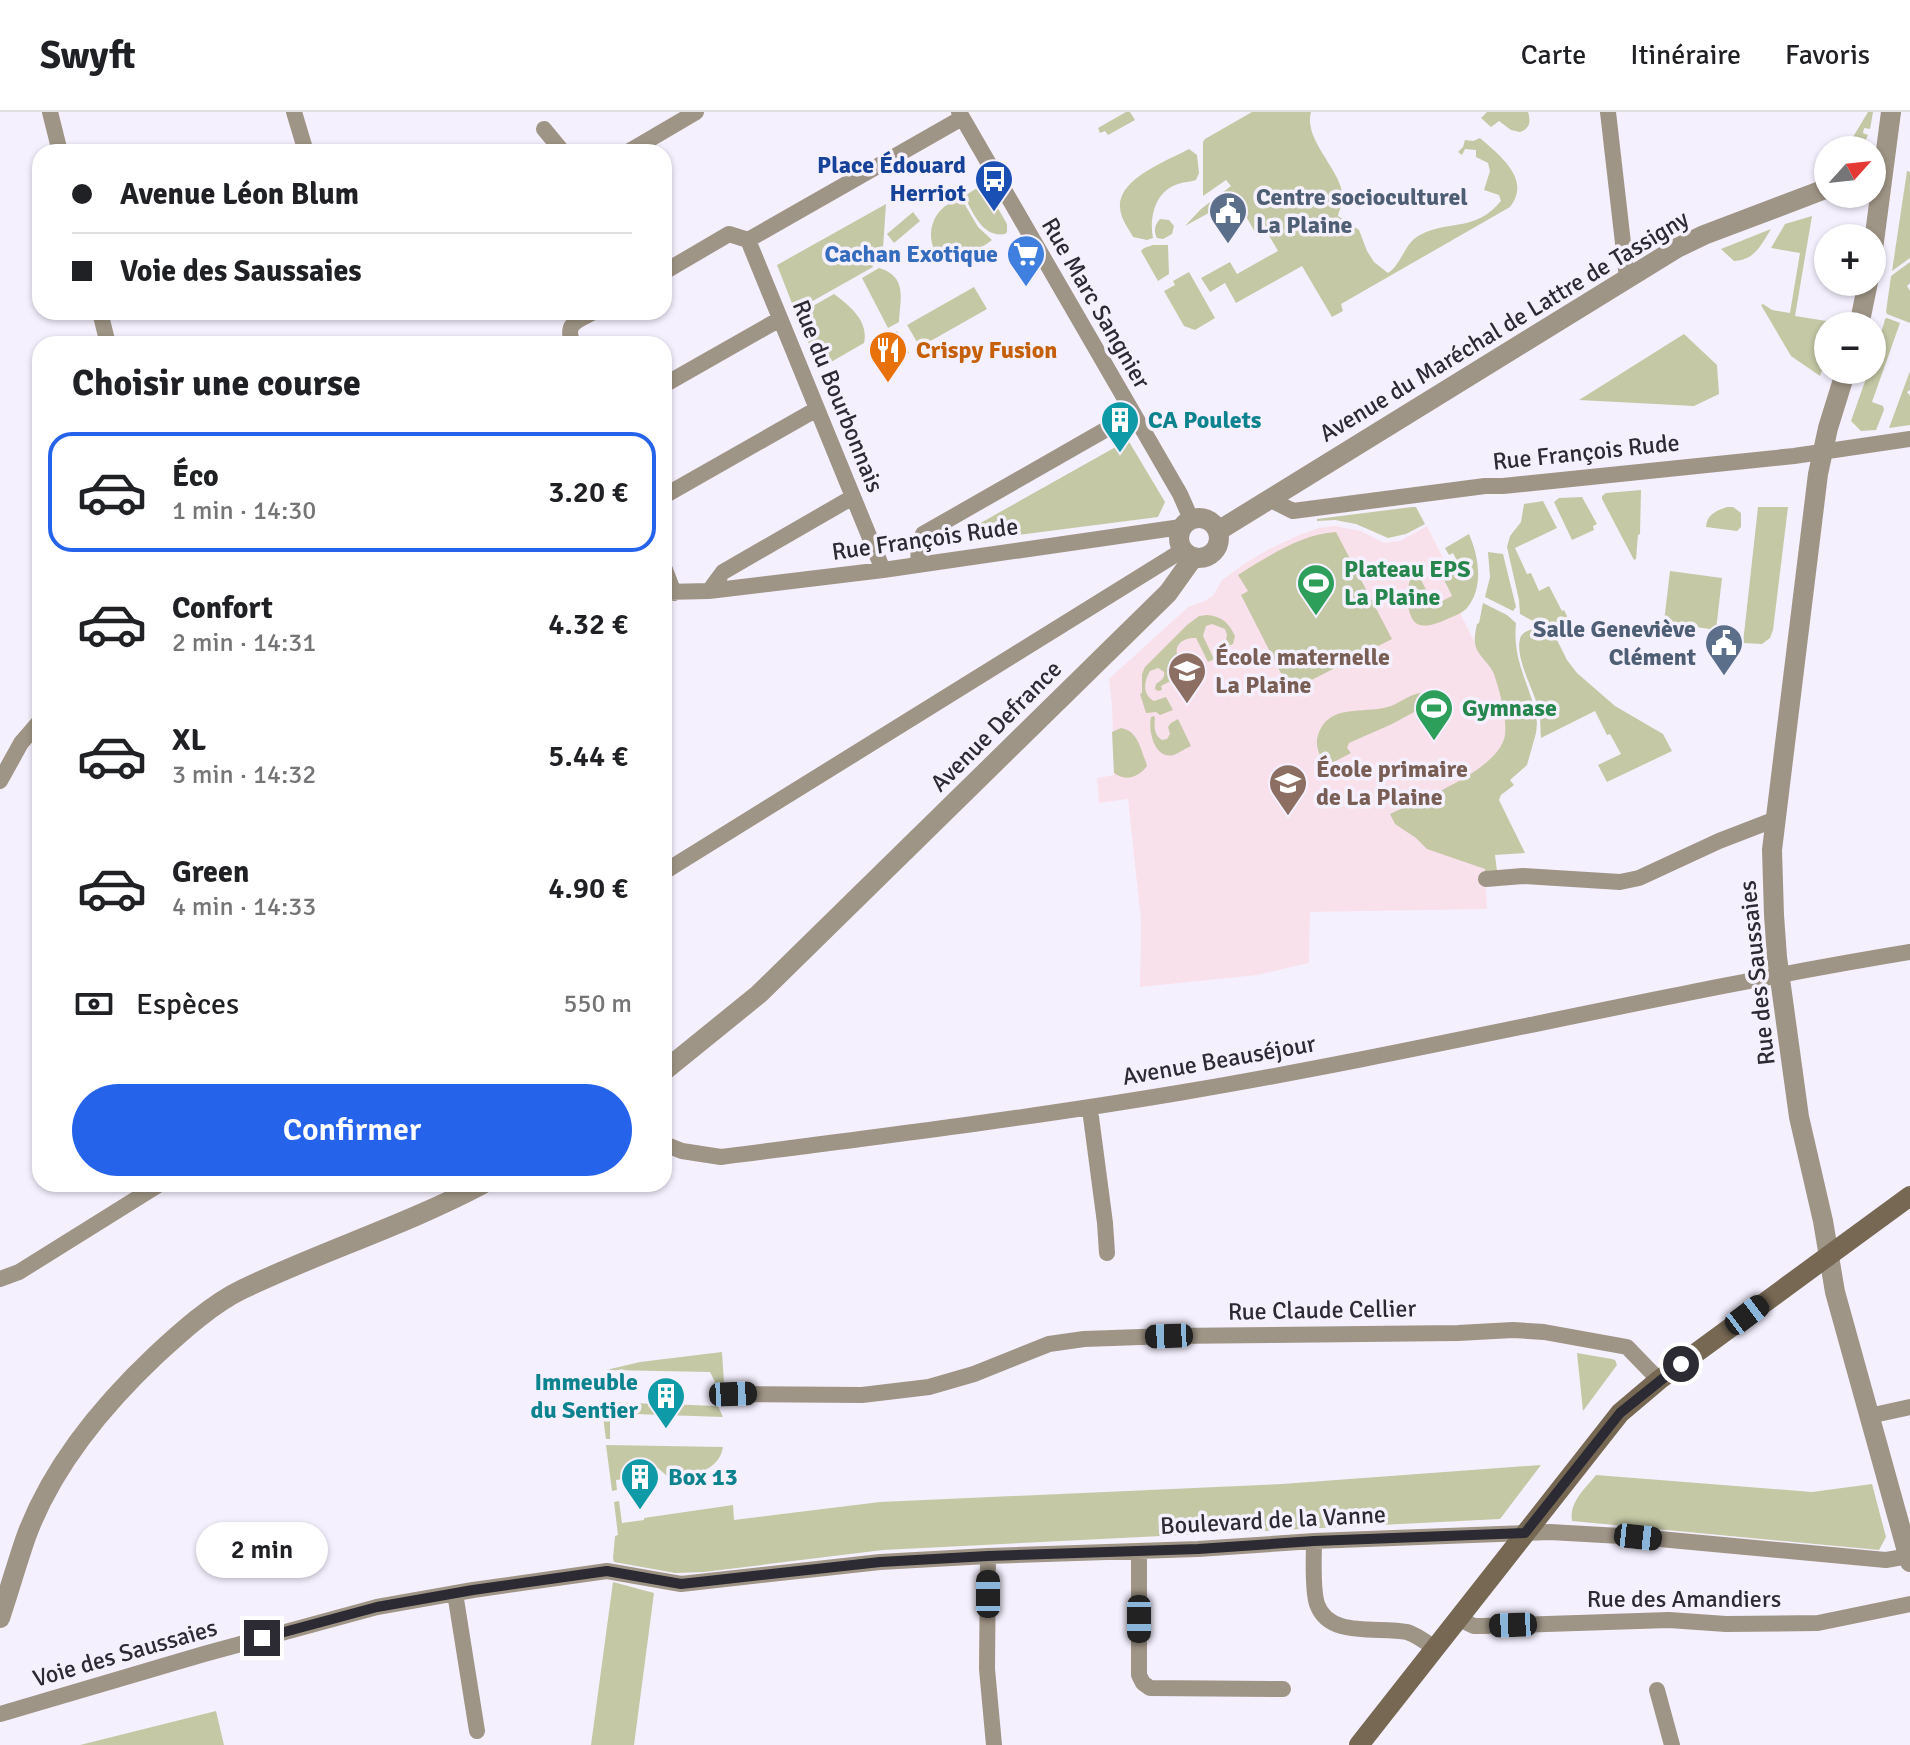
<!DOCTYPE html>
<html lang="fr">
<head>
<meta charset="utf-8">
<style>
	:root { --surface:#fff; --page:#f6f6f6; --text:#202124; --muted:#757577; --line:#e0e0e0; --accent:#2563eb }
	body { margin:0; font-family:Signika,sans-serif; background:var(--page); color:var(--text); height:100vh; display:flex; flex-direction:column; font-size:30px; white-space:nowrap }
	* { box-sizing:border-box; margin:0 }
	p { font-size:26px; color:var(--muted) }
	.icon { flex:none; width:44px; height:44px; fill:none; stroke:currentColor; stroke-width:2; stroke-linecap:round; stroke-linejoin:round }
	.map { position:relative; flex:1; overflow:hidden }
	.drawer { position:absolute; left:32px; top:224px; width:640px; height:856px; display:flex; flex-direction:column; background:var(--surface); border-radius:24px; box-shadow:0 2px 6px #0004 }
	.drawer>* { flex:none }
	.guide { position:absolute; left:32px; top:32px; width:640px; height:176px; border-radius:24px; box-shadow:0 2px 6px #0004; display:grid; align-content:center; height:176px; padding:0 40px; background:var(--surface) }
	.needle { width:52px; rotate:63deg }
	.tools { position:absolute; left:1814px; top:24px; display:grid; gap:16px }
	.tools a { display:grid; place-items:center; width:72px; height:72px; border-radius:50%; background:var(--surface); box-shadow:0 2px 6px #0004; font-size:40px }
	.end { position:absolute; width:36px; height:36px; margin:-18px; border:10px solid #2c2a32; background:#fff; box-shadow:0 0 0 4px #fff }
	.from { border-radius:50% }
	.bubble { position:absolute; height:56px; border-radius:28px; background:var(--surface); box-shadow:0 2px 6px #0004; font-size:26px; font-weight:600; line-height:56px; text-align:center }
	.car { position:absolute; width:24px; height:48px; margin:-24px -12px; border-radius:10px; box-shadow:0 0 6px 2px #0007; background:linear-gradient(#222 24%,#8ab4d8 0 40%,#222 0 76%,#8ab4d8 0 86%,#222 0) }
	.guide b { display:flex; align-items:center; gap:28px; height:76px; font-size:30px }
	.guide b+b { border-top:2px solid var(--line) }
	.guide i { width:20px; height:20px; background:var(--text) }
	ul { padding:0; list-style:none }
	li { display:flex; align-items:center; gap:24px; height:120px; margin:0 16px 12px; padding:0 24px; border:4px solid transparent; border-radius:24px }
	li div { flex:1 }
	li b { display:block; font-size:30px }
	li em { font-style:normal; font-weight:600 }
	li.current { border-color:var(--accent) }
	li>.icon { width:72px; height:72px; stroke-width:1.5 }
	h2 { padding:0 40px; font-size:36px; line-height:96px }
	.pay { display:flex; align-items:center; gap:20px; height:88px; padding:0 40px; font-size:30px }
	.pay p { margin-inline-start:auto }
	.action { display:flex; gap:16px; margin-top:auto; padding:16px 40px }
	.action a { flex:1; height:92px; border-radius:48px; background:var(--accent); color:#fff; font-size:32px; font-weight:600; line-height:92px; text-align:center }
	header { display:flex; align-items:center; gap:48px; box-sizing:border-box; height:112px; padding:0 40px; background:var(--surface); border-bottom:2px solid var(--line) }
	header strong { font-size:38px }
	nav { display:flex; gap:44px; margin-inline-start:auto; font-size:28px }
	.map>svg:first-child { display:block }
</style>
</head>
<body>
<header>
<strong>Swyft</strong>
<nav><a>Carte</a><a>Itinéraire</a><a>Favoris</a></nav>
</header>
<div class="map">
<svg width="1910" height="1633" viewBox="0 0 1910 1633">
	<rect width="100%" height="100%" fill="#f5f0fe"/>
	<!-- education -->
	<path fill="#f9e1ec" d="M1335 414 1361 419 1384 431 1400 429 1427 414 1443 446 1440 448 1443 454 1438 457 1478 537 1495 558 1507 606V623L1485 757 1487 797 1310 800 1309 851 1257 863 1140 875 1141 809 1128 687 1099 691 1097 666 1114 663 1112 593 1109 567 1188 495 1208 488V486L1213 484 1222 468 1247 450 1269 437 1299 423 1319 416Z"/>
	<!-- green -->
	<path fill="#c5c8a5" d="M1126 0H1130L1135 8 1108 23 1105 19 1100 21 1098 16Z
		M1252 0H1311C1303 28 1341 57 1343 85 1343 92 1339 98 1338 104L1359 118 1367 139 1374 150 1388 161C1402 152 1404 131 1420 123 1450 107 1474 121 1501 89L1499 83 1484 78 1490 59 1488 51 1476 45V38L1465 37 1462 43 1458 40 1463 35 1465 28 1473 29 1480 26C1499 43 1532 67 1510 95L1341 192 1343 199 1332 205 1302 154 1236 191 1225 171 1210 180 1201 166 1230 150 1237 162 1278 139 1267 120 1257 124 1236 86 1185 114 1201 97 1231 74 1226 68 1203 84V30L1205 27Z
		M1487 0H1528C1531 9 1530 17 1520 20L1511 18 1499 9 1491 15 1481 6Z
		M1868 0H1873L1870 17 1864 16 1863 21 1868 23 1864 32 1858 38H1851L1850 30Z
		M1189 37 1197 43 1199 61 1196 68C1190 70 1184 70 1178 72 1155 79 1149 106 1153 126L1147 128 1133 125C1128 116 1121 107 1120 96 1117 67 1167 49 1189 37Z
		M1907 59 1910 60V146L1892 159Z
		M984 72 1007 112V120L1005 122C982 126 973 100 964 84Z
		M961 86 978 115 992 128C979 139 957 146 940 145 927 133 928 109 943 96 947 92 955 89 961 86Z
		M886 92 883 136 878 145 869 146 873 155 795 199 777 153Z
		M913 100 920 109 894 131 887 122Z
		M1812 104 1795 204 1839 211 1838 214H1828V242L1820 264 1791 244 1761 193 1763 192 1772 198 1790 201 1800 141 1771 136 1785 112Z
		M1160 107 1169 108 1174 114 1172 122 1163 127 1157 126C1153 118 1155 113 1160 107Z
		M1771 117C1761 133 1755 148 1734 149L1721 137Z
		M1153 133H1168L1169 162 1158 169 1141 139 1144 136Z
		M1910 150V171L1907 174 1910 179V211L1887 202 1886 200 1891 164Z
		M879 156C908 165 900 186 899 210L888 216 862 166Z
		M1189 160 1215 206 1195 218 1184 214 1164 179 1175 173 1173 169Z
		M974 175 987 197 920 235 907 213Z
		M834 182C850 194 869 209 864 231L819 257 797 203Z
		M1887 206 1900 211 1872 290 1883 294 1884 298 1876 318 1861 319 1851 309 1869 258H1872C1872 241 1881 224 1885 207Z
		M897 219 909 241 891 252 878 229Z
		M1684 222 1717 253 1719 282 1694 294 1579 288Z
		M1910 259V278L1907 280 1910 284V313L1889 316Z
		M1128 328 1165 390 1158 405 979 428 977 413Z
		M1641 378 1640 422 1638 423 1636 447 1634 448 1602 387V384L1606 381Z
		M1582 385 1597 412 1593 414 1594 418 1572 428 1554 390 1559 386Z
		M1543 389 1557 416 1515 436 1527 462 1531 461 1539 479 1549 474 1562 499 1564 498 1572 514 1535 510 1520 502 1519 488 1507 435 1510 424 1521 410 1524 392Z
		M1412 395H1416L1425 412 1406 422 1388 426 1356 412 1335 408 1317 409V407Z
		M1727 395H1733L1741 401V415L1737 419 1706 415C1707 402 1716 399 1727 395Z
		M1758 395H1788L1773 518 1770 526 1762 532 1743 531Z
		M1336 420 1392 527 1290 579 1241 483 1248 479 1238 463C1267 445 1301 422 1336 420Z
		M1469 422C1479 445 1484 475 1467 496 1463 501 1452 505 1445 508 1438 511 1428 515 1420 513 1406 510 1406 479 1410 468L1418 462 1434 493 1452 484 1443 466 1451 462 1447 453 1456 447 1453 441 1449 443 1445 436Z
		M1488 440 1503 442 1516 495 1513 499 1485 485 1490 465Z
		M1670 459 1722 466 1716 518 1664 510Z
		M1483 491 1507 503 1516 511C1512 553 1532 573 1537 611L1536 621 1527 653 1510 668 1514 673 1501 683 1499 688 1525 741 1495 743 1497 759 1485 760V757L1427 737 1416 726 1395 712 1390 702C1419 688 1500 658 1505 623 1507 605 1500 580 1494 562 1490 551 1476 543 1475 531 1474 525 1476 517 1477 512L1479 511Z
		M1207 503C1222 504 1229 511 1235 524L1233 532 1226 535 1225 533 1227 523 1225 517 1212 512 1206 514 1203 524 1214 547 1208 550 1196 526C1172 525 1169 550 1194 554L1196 556 1161 574 1162 578 1158 579 1155 577 1156 572C1161 568 1165 567 1164 560L1158 556 1150 559C1144 569 1142 583 1154 589L1166 585 1173 598 1160 603 1156 600 1146 601 1140 582 1142 581V562L1145 555 1187 513 1199 504Z
		M1540 514 1551 516 1567 548 1577 561 1615 594 1663 622 1672 639 1607 670 1598 653 1621 642 1610 622 1607 623 1595 599 1541 626C1540 615 1541 605 1538 595 1533 577 1515 545 1520 527 1521 519 1533 517 1540 514Z
		M1420 581 1425 583 1430 588 1429 592 1392 612 1349 631 1347 636 1351 641 1330 652 1328 648 1321 646C1316 635 1315 627 1321 616 1334 592 1369 602 1391 594 1401 590 1409 583 1420 581Z
		M1154 604 1155 606C1154 615 1154 623 1162 628L1167 627 1170 622 1168 615 1171 611 1178 607 1191 634C1186 636 1179 641 1174 643 1154 648 1148 618 1151 605Z
		M1121 616C1138 619 1140 636 1146 650L1147 654C1139 665 1126 670 1114 661L1112 620Z
		M722 1240 724 1271 716 1272 710 1260 606 1258 640 1250Z
		M1577 1241 1612 1247 1615 1248 1617 1253 1583 1299Z
		M601 1290 660 1292V1303L611 1301 610 1306H607V1309H610V1327H606Z
		M664 1292 718 1294 723 1305 664 1303Z
		M606 1333 723 1335C719 1360 691 1364 669 1366L658 1356 624 1361 625 1367 616 1368 617 1378 612 1379Z
		M1541 1353 1500 1407 883 1438 704 1460 675 1461 614 1450 613 1446 615 1424 618 1423 614 1390 619 1389 622 1411 644 1408V1406L733 1393 734 1408 880 1390 1282 1372Z
		M1596 1363 1812 1380 1872 1372 1886 1425 1879 1438 1572 1409C1569 1390 1585 1377 1596 1363Z
		M613 1470 654 1481 634 1633H591Z
		M216 1599 224 1633H80Z"/>
	<g fill="none" stroke-linecap="round" stroke-linejoin="round">
		<!-- minor -->
		<path stroke="#9f9586" stroke-width="16" d="M50 0 60 40
			M294 0 306 40
			M959 0 1180 382 1191 407
			M1608 0 1627 166
			M544 17 563 40
			M628 40 696 0
			M748 128 883 458
			M664 160 729 122 748 128 962 6
			M100 200 108 232
			M573 232C564 211 577 209 594 200
			M664 273 780 207
			M664 384 817 297
			M1269 387 1293 399 1485 374H1503L1794 344 1910 327
			M918 453 919 431 923 422 1133 302
			M664 455 674 481
			M709 479 723 460 853 385
			M664 480 709 479 883 458 1181 415
			M0 669 21 631 40 609
			M664 760 1183 438
			M1486 767 1523 764 1620 770 1639 766 1719 729 1776 707
			M1091 1005 1105 1111 1107 1141
			M664 1032 682 1039 721 1045C876 1025 1030 1006 1184 980 1427 939 1667 880 1910 840
			M0 1167 19 1160 160 1072
			M727 1282 862 1283 929 1275 974 1262 1049 1232 1084 1227 1169 1224 1458 1221 1513 1218 1544 1220 1627 1235 1659 1268
			M1869 1304 1910 1295
			M1314 1429C1314 1445 1312 1477 1317 1492 1329 1527 1379 1514 1407 1520 1417 1523 1426 1530 1434 1536
			M1139 1439V1563L1143 1571 1150 1576 1283 1577
			M988 1444 987 1557 994 1633
			M455 1481 477 1619
			M1457 1506 1474 1514H1483L1669 1508 1726 1512 1818 1511 1910 1492
			M1657 1578 1672 1633
			M0 1602 204 1542 377 1495 473 1478 607 1459 681 1472 880 1450 988 1444 1198 1437 1314 1429 1550 1420 1638 1425 1886 1448 1910 1444"/>
		<!-- tertiary -->
		<path stroke="#9f9586" stroke-width="20" d="M1872 145 1891 0
			M1859 214 1868 170
			M1846 258 1828 316 1818 362 1772 738 1774 803 1777 845 1799 1005 1823 1109 1835 1180 1910 1450
			M1179 426a20 20 0 1 1 40 0a20 20 0 1 1-40 0Z
			M1218 419 1677 136 1704 123 1828 76
			M664 959 759 882 1168 481 1193 446
			M0 1506C9 1479 17 1451 26 1425 52 1354 102 1294 156 1243 181 1220 213 1191 243 1177 322 1139 406 1113 483 1072"/>
		<!-- secondary -->
		<path stroke="#776853" stroke-width="20" d="M1359 1633 1620 1301 1659 1268 1910 1084"/>
	</g>
	<g fill="none" stroke-linecap="round" stroke-linejoin="round">
		<!-- route -->
		<path stroke="#2c2a32" stroke-width="10" d="M262 1526 377 1495 473 1478 607 1459 681 1472 880 1450 988 1444 1198 1437 1314 1429 1525 1421 1620 1301 1681 1252"/>
	</g>
	<!-- icons -->
	<defs>
		<g id="bus-pin" transform="scale(2)"><path d="M0 17L-7.5 6A9.5 9.5 0 1 1 7.5 6Z" fill="#1a4fb4" stroke="#f5f0fe"/><path d="M-5-6H5V4H4V6H2V4H-2V6H-4V4H-5ZM-3.5-4V0h7V-4ZM-3.5 1.2v1.5H-2V1.2ZM2 1.2v1.5H3.5V1.2Z" fill="#fff"/></g>
		<g id="civic-pin" transform="scale(2)"><path d="M0 17L-7.5 6A9.5 9.5 0 1 1 7.5 6Z" fill="#5c6f8a" stroke="#f5f0fe"/><path d="M-.6-6.5H3V-4.5H.6V-3L4-1V1h2V6H-6V1h2V-1L-.6-3ZM-1.2 2.5V6h2.4V2.5Z" fill="#fff"/></g>
		<g id="supermarket-pin" transform="scale(2)"><path d="M0 17L-7.5 6A9.5 9.5 0 1 1 7.5 6Z" fill="#3f7fe0" stroke="#f5f0fe"/><path d="M-6-5.5h2.5l.6 2H6L4.5 2H-2.5L-4.4-4H-6ZM-1.5 3.2a1.3 1.3 0 1 0 .1 0ZM3 3.2a1.3 1.3 0 1 0 .1 0Z" fill="#fff"/></g>
		<g id="restaurant-pin" transform="scale(2)"><path d="M0 17L-7.5 6A9.5 9.5 0 1 1 7.5 6Z" fill="#e8710a" stroke="#f5f0fe"/><path d="M-5-6h1v4h1v-4h1v4h1v-4h1v5L-1.5 .5V6h-2V.5L-5-1ZM5-6V6H3V1.5H1.5Q1.5-4 5-6Z" fill="#fff"/></g>
		<g id="building-pin" transform="scale(2)"><path d="M0 17L-7.5 6A9.5 9.5 0 1 1 7.5 6Z" fill="#0f9aa8" stroke="#f5f0fe"/><path d="M-4-6H4V6H1V3H-1V6H-4ZM-2.5-4.3h1.7v1.8h-1.7ZM.8-4.3h1.7v1.8H.8ZM-2.5-1h1.7V.8h-1.7ZM.8-1h1.7V.8H.8Z" fill="#fff"/></g>
		<g id="stadium-pin" transform="scale(2)"><path d="M0 17L-7.5 6A9.5 9.5 0 1 1 7.5 6Z" fill="#2e9e5b" stroke="#f5f0fe"/><path d="M0-5a6.5 5 0 1 0 0 10a6.5 5 0 1 0 0-10ZM-3.5-1.8h7v3.6h-7Z" fill="#fff"/></g>
		<g id="school-pin" transform="scale(2)"><path d="M0 17L-7.5 6A9.5 9.5 0 1 1 7.5 6Z" fill="#8d6e63" stroke="#f5f0fe"/><path d="M0-5L7-2L0 1L-7-2ZM-4 1L0 2.5L4 1V4Q0 6-4 4Z" fill="#fff"/></g>
	</defs>
	<g fill-rule="evenodd">
		<use href="#bus-pin" x="994" y="67"/>
		<use href="#civic-pin" x="1228" y="99"/>
		<use href="#supermarket-pin" x="1026" y="142"/>
		<use href="#restaurant-pin" x="888" y="238"/>
		<use href="#building-pin" x="1120" y="308"/>
		<use href="#stadium-pin" x="1316" y="471"/>
		<use href="#civic-pin" x="1724" y="531"/>
		<use href="#school-pin" x="1187" y="559"/>
		<use href="#stadium-pin" x="1434" y="596"/>
		<use href="#school-pin" x="1288" y="671"/>
		<use href="#building-pin" x="666" y="1284"/>
		<use href="#building-pin" x="640" y="1365"/>
	</g>
	<g text-anchor="middle" dominant-baseline="central" stroke-width="7" stroke-linejoin="round" paint-order="stroke">
		<!-- transit labels -->
		<g font-size="24" font-weight="bold" fill="#164399" stroke="#f5f0fe" text-anchor="end">
			<text x="966" y="53">Place Édouard<tspan x="966" dy="28">Herriot</tspan></text>
		</g>
		<!-- service labels -->
		<g font-size="24" font-weight="bold" fill="#4e5e75" stroke="#f5f0fe" text-anchor="start">
			<text x="1256" y="85">Centre socioculturel<tspan x="1256" dy="28">La Plaine</tspan></text>
			<text x="1696" y="517" text-anchor="end">Salle Geneviève<tspan x="1696" dy="28">Clément</tspan></text>
		</g>
		<!-- shop labels -->
		<g font-size="24" font-weight="bold" fill="#366cbe" stroke="#f5f0fe" text-anchor="end">
			<text x="998" y="142">Cachan Exotique</text>
		</g>
		<!-- street labels -->
		<g font-size="24" fill="#2c2a32" stroke="#f5f0fe">
			<text transform="translate(1096 191) rotate(60)">Rue Marc Sangnier</text>
			<text transform="translate(1504 214) rotate(-31)">Avenue du Maréchal de Lattre de Tassigny</text>
			<text transform="translate(838 284) rotate(68)">Rue du Bourbonnais</text>
			<text transform="translate(1586 340) rotate(-6)">Rue François Rude</text>
			<text transform="translate(925 427) rotate(-8)">Rue François Rude</text>
			<text transform="translate(996 614) rotate(-45)">Avenue Defrance</text>
			<text transform="translate(1757 861) rotate(-96)">Rue des Saussaies</text>
			<text transform="translate(1219 948) rotate(-10)">Avenue Beauséjour</text>
			<text transform="translate(1322 1198) rotate(-1)">Rue Claude Cellier</text>
			<text transform="translate(1273 1408) rotate(-3)">Boulevard de la Vanne</text>
			<text x="1684" y="1487">Rue des Amandiers</text>
			<text transform="translate(125 1541) rotate(-16)">Voie des Saussaies</text>
		</g>
		<!-- food labels -->
		<g font-size="24" font-weight="bold" fill="#c56008" stroke="#f5f0fe" text-anchor="start">
			<text x="916" y="238">Crispy Fusion</text>
		</g>
		<!-- culture labels -->
		<g font-size="24" font-weight="bold" fill="#0d838f" stroke="#f5f0fe" text-anchor="start">
			<text x="1148" y="308">CA Poulets</text>
			<text x="638" y="1270" text-anchor="end">Immeuble<tspan x="638" dy="28">du Sentier</tspan></text>
			<text x="668" y="1365">Box 13</text>
		</g>
		<!-- leisure labels -->
		<g font-size="24" font-weight="bold" fill="#27864d" stroke="#f5f0fe" text-anchor="start">
			<text x="1344" y="457">Plateau EPS<tspan x="1344" dy="28">La Plaine</tspan></text>
			<text x="1462" y="596">Gymnase</text>
		</g>
		<!-- education labels -->
		<g font-size="24" font-weight="bold" fill="#785e54" stroke="#f5f0fe" text-anchor="start">
			<text x="1215" y="545">École maternelle<tspan x="1215" dy="28">La Plaine</tspan></text>
			<text x="1316" y="657">École primaire<tspan x="1316" dy="28">de La Plaine</tspan></text>
		</g>
	</g>
</svg>
<div class="tools">
<a><svg class="needle" viewBox="-14 -14 28 28"><path d="M0-13l5 13h-10z" fill="#e53935"/><path d="M0 13l5-13h-10z" fill="#757577"/></svg></a>
<a>+</a>
<a>−</a>
</div>
<i class="end from" style="left:1681px;top:1252px"></i>
<i class="end" style="left:262px;top:1526px"></i>
<div class="bubble" style="left:196px;top:1410px;width:132px">2 min</div>
<i class="car" style="left:1747px;top:1203px;rotate:53deg"></i>
<i class="car" style="left:1169px;top:1224px;rotate:268deg"></i>
<i class="car" style="left:733px;top:1282px;rotate:88deg"></i>
<i class="car" style="left:1638px;top:1425px;rotate:96deg"></i>
<i class="car" style="left:988px;top:1482px;rotate:0deg"></i>
<i class="car" style="left:1139px;top:1507px;rotate:180deg"></i>
<i class="car" style="left:1513px;top:1513px;rotate:268deg"></i>
<div class="guide">
<b><i class="from"></i>Avenue Léon Blum</b>
<b><i></i>Voie des Saussaies</b>
</div>
<section class="drawer">
<h2>Choisir une course</h2>
<ul>
<li class="current"><svg class="icon" aria-label="car" viewBox="0 0 24 24"><path d="M5 17H2v-5l4-1 3-4h7l3 4 3 1v5h-3M9 17h6M6 11h13"/><circle cx="7" cy="17" r="2"/><circle cx="17" cy="17" r="2"/></svg><div><b>Éco</b><p>1 min · 14:30</p></div><em>3.20 €</em></li>
<li><svg class="icon" aria-label="car" viewBox="0 0 24 24"><path d="M5 17H2v-5l4-1 3-4h7l3 4 3 1v5h-3M9 17h6M6 11h13"/><circle cx="7" cy="17" r="2"/><circle cx="17" cy="17" r="2"/></svg><div><b>Confort</b><p>2 min · 14:31</p></div><em>4.32 €</em></li>
<li><svg class="icon" aria-label="car" viewBox="0 0 24 24"><path d="M5 17H2v-5l4-1 3-4h7l3 4 3 1v5h-3M9 17h6M6 11h13"/><circle cx="7" cy="17" r="2"/><circle cx="17" cy="17" r="2"/></svg><div><b>XL</b><p>3 min · 14:32</p></div><em>5.44 €</em></li>
<li><svg class="icon" aria-label="car" viewBox="0 0 24 24"><path d="M5 17H2v-5l4-1 3-4h7l3 4 3 1v5h-3M9 17h6M6 11h13"/><circle cx="7" cy="17" r="2"/><circle cx="17" cy="17" r="2"/></svg><div><b>Green</b><p>4 min · 14:33</p></div><em>4.90 €</em></li>
</ul>
<div class="pay"><svg class="icon" aria-label="cash" viewBox="0 0 24 24"><path d="M3 7h18v10H3z"/><circle cx="12" cy="12" r="2"/></svg>Espèces<p>550 m</p></div>
<div class="action"><a>Confirmer</a></div>
</section>
</div>
</body>
</html>
